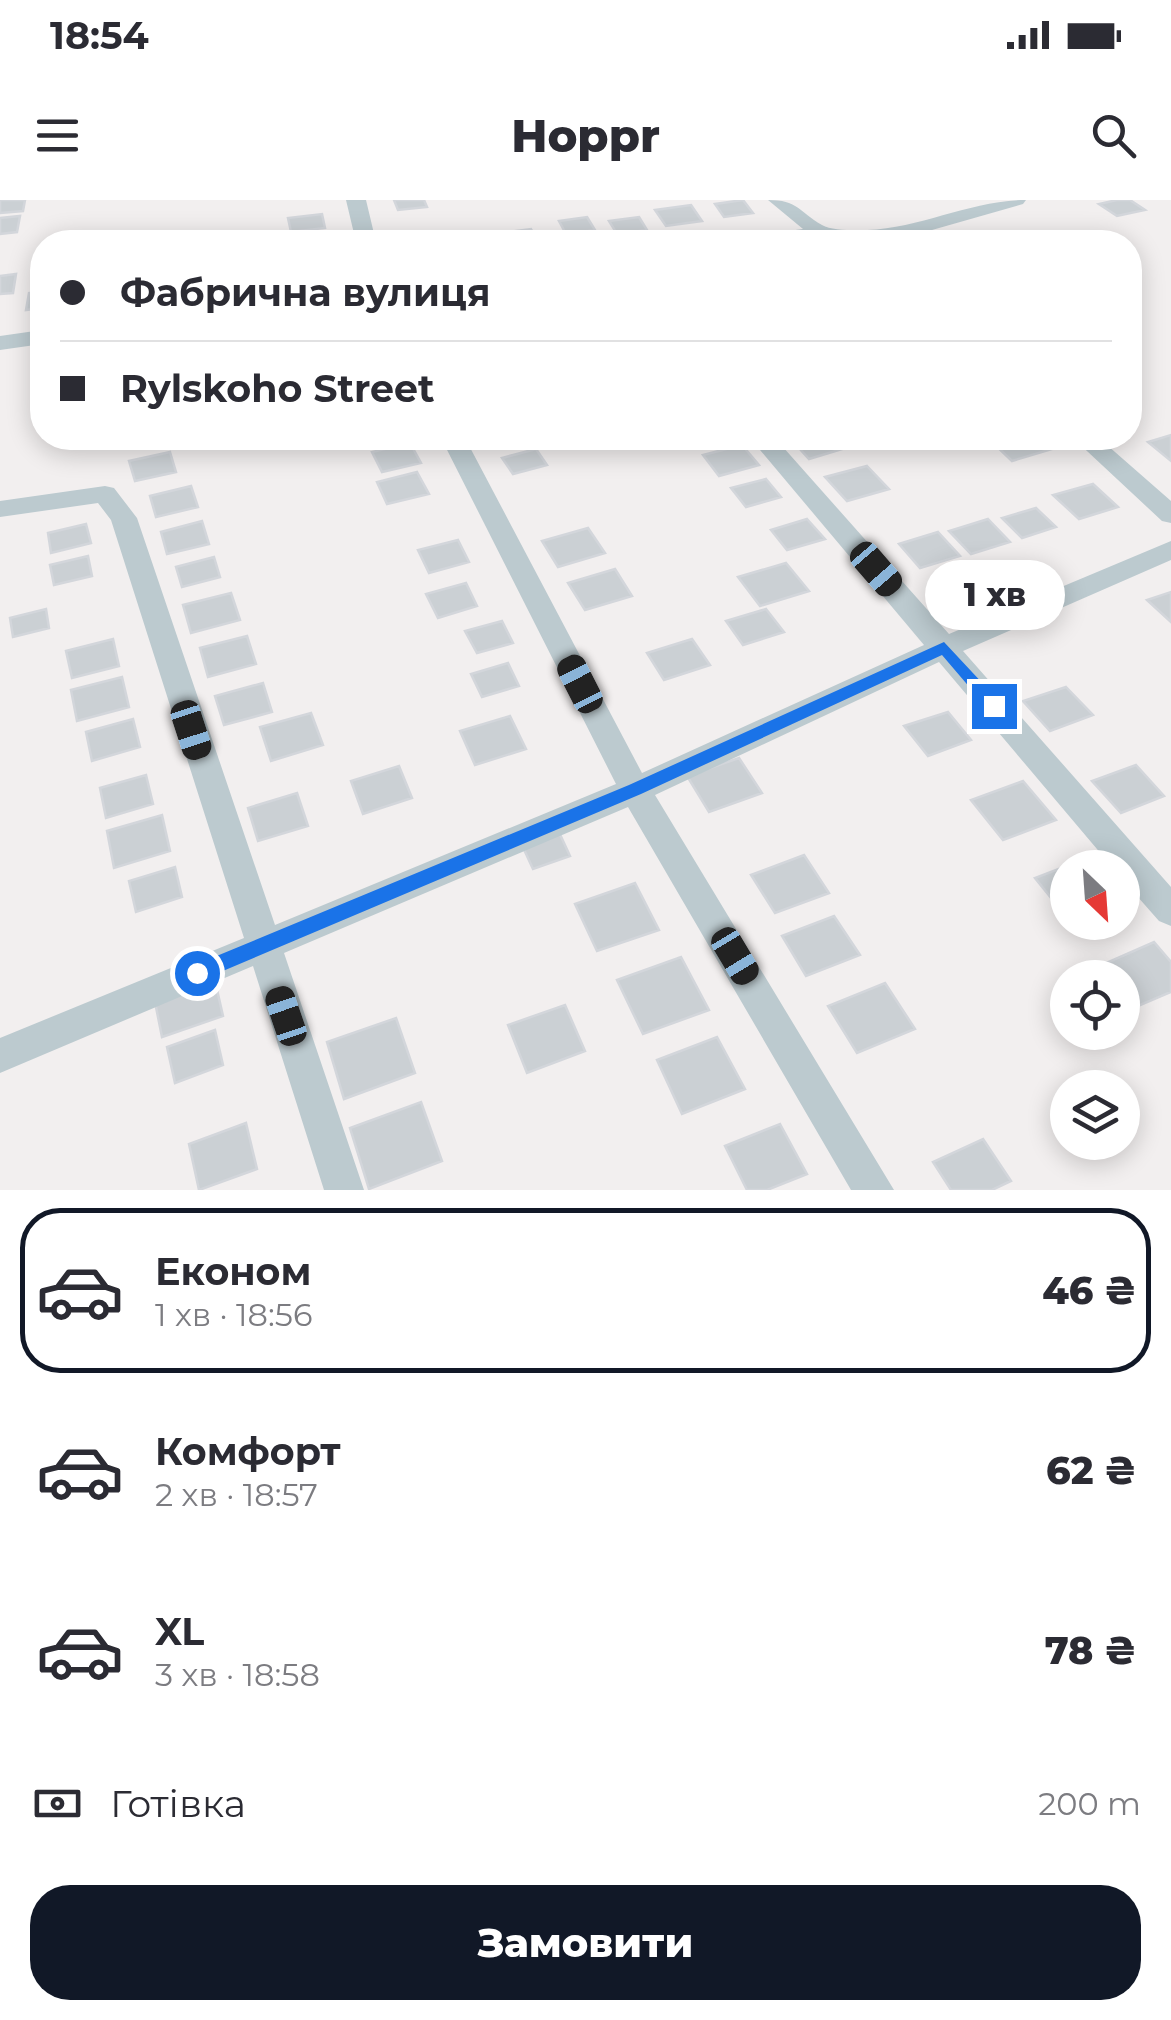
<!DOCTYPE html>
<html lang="uk">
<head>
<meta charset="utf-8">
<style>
	:root { --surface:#fff; --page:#f2f2f3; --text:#2b2b33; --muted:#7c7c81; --line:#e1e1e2; --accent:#111827 }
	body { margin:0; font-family:Montserrat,sans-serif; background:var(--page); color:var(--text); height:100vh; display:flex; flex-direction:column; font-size:38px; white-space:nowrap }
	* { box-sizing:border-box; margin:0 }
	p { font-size:32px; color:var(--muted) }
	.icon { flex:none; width:55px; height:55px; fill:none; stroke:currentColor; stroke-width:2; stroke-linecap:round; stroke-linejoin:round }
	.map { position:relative; height:990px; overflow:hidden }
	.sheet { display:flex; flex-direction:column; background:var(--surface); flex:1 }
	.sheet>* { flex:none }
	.hud { position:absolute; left:30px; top:30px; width:1112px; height:220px; border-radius:40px; box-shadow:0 5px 25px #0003; display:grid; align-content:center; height:220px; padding:0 30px; background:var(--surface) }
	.needle { width:65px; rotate:155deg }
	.fabs { position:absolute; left:1050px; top:650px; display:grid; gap:20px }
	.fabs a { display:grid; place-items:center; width:90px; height:90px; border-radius:50%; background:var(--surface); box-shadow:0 5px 25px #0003; font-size:50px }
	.end { position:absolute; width:45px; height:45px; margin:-22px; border:12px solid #1a73e8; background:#fff; box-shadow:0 0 0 5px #fff }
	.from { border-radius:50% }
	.bubble { position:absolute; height:70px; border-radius:35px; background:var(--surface); box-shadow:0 5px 25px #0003; font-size:32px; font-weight:800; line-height:70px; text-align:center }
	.car { position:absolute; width:30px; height:60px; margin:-30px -15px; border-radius:12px; box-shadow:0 0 8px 2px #0007; background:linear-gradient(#222 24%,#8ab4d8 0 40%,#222 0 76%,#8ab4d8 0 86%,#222 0) }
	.hud b { display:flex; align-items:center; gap:35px; height:95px; font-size:38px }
	.hud b+b { border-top:2px solid var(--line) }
	.hud i { width:25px; height:25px; background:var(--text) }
	ul { padding:18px 0 0; list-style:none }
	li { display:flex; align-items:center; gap:30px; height:165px; margin:0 20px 15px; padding:0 10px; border:5px solid transparent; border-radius:40px }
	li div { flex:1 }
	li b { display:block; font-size:38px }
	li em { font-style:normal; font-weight:800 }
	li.selected { border-color:var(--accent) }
	li>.icon { width:90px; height:90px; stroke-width:1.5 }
	.pay { display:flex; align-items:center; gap:25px; height:110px; padding:0 30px; font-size:38px }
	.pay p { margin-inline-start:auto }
	.cta { display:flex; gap:20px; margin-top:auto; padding:20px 30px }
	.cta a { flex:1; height:115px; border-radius:40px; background:var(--accent); color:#fff; font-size:40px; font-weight:800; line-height:115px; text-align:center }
	.status { display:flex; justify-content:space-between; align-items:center; height:70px; padding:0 50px; background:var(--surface); direction:ltr }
	.status svg { height:28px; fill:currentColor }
	header { display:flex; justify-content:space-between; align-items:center; height:130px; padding:0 30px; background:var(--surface); font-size:45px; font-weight:800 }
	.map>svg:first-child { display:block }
</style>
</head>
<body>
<div class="status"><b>18:54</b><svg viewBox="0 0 49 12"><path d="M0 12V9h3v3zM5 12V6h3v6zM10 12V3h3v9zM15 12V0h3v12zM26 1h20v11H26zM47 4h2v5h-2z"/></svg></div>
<header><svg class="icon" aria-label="menu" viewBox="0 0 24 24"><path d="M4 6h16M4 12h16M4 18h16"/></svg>Hoppr<svg class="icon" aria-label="search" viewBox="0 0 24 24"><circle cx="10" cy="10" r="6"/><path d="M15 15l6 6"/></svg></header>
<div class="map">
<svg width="1171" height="990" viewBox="0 0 1171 990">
	<rect width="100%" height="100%" fill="#f2efef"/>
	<!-- building -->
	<path fill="#cbd0d4" stroke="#d3d6db" stroke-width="2.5" d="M0 0H25L23 11 0 13Z
		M394 0H424L427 7 398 10Z
		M743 0 753 13 724 17 715 4Z
		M1117 0H1130L1145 10 1117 16 1099 4Z
		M691 5 702 21 666 26 655 10Z
		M322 14 325 28 291 32 288 18Z
		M20 16 17 32 0 34V18Z
		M587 17 595 30 566 34 559 21Z
		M639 17 647 30 617 34 609 21Z
		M531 29 538 42H504L500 33Z
		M330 33 332 42H298L297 37Z
		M16 74 13 93 0 94V76Z
		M42 91V108L26 110 29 93Z
		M1171 235V261L1148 242Z
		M790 238H840L849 247 809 259Z
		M988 238H1039L1052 249 1012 261Z
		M410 243 421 263 382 272 372 252Z
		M742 245 759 265 719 276 703 255Z
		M536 249 547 265 513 274 502 258Z
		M170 252 176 272 135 281 129 261Z
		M867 266 889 289 847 301 825 277Z
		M417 272 429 294 387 304 377 282Z
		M766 279 781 297 746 307 731 288Z
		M1093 284 1118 307 1079 319 1053 295Z
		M191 286 198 307 156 317 150 296Z
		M1036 308 1056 327 1022 338 1002 318Z
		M807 319 825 339 787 350 771 330Z
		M988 319 1010 342 971 354 949 331Z
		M202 321 209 344 167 354 161 332Z
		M86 324 91 343 51 353 48 333Z
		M588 328 605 353 558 367 542 341Z
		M938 332 960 356 920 368 899 344Z
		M458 340 469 362 429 373 418 350Z
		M88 356 92 376 54 385 50 365Z
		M214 357 220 377 182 387 176 367Z
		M786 363 809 391 760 406 738 377Z
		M615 369 632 396 585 410 568 383Z
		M466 383 477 406 438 418 426 394Z
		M1171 392V422L1147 400Z
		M231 393 240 420 191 433 183 405Z
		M46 409 49 428 13 437 10 418Z
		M766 409 784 432 743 445 726 421Z
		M502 421 513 443 477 453 465 431Z
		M247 436 256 464 208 477 200 448Z
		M113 439 119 466 72 478 66 451Z
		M692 439 710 465 664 480 647 453Z
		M508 463 519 486 482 497 471 474Z
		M122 477 129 507 77 521 71 490Z
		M263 483 272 512 224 525 215 496Z
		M1066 487 1093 515 1050 531 1023 501Z
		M948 512 971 540 928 556 904 526Z
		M311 513 323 545 271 561 260 527Z
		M510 516 526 549 475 565 460 531Z
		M133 519 140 547 92 561 86 532Z
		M739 558 762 593 709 612 687 576Z
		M1136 565 1164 596 1121 613 1092 581Z
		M399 566 412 598 363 614 351 581Z
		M146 575 153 604 106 618 100 588Z
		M1023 581 1056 620 1003 640 971 600Z
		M297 593 308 626 258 641 248 608Z
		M162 615 170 651 114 668 107 631Z
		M558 630 570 656 533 669 521 643Z
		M804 655 829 693 775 713 751 675Z
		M1082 660 1088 668H1068V712L1064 714 1035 678Z
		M175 667 182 697 136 712 129 681Z
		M635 683 659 730 597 751 575 704Z
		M834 716 860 755 806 776 782 736Z
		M1154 742 1171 762V792L1138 806 1122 787V778H1115L1104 764Z
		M681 757 709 810 643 834 617 780Z
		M213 772 223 816 162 837 153 792Z
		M885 783 915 829 857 853 828 806Z
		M565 805 585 851 527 873 508 825Z
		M396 818 415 873 344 899 327 842Z
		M215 830 223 865 175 883 167 847Z
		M717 837 745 889 682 914 657 860Z
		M421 902 442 961 369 989 350 928Z
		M246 923 257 969 199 990 189 944Z
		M780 924 807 974 767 990H747L725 946Z
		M983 939 1011 981 992 990H951L933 962Z"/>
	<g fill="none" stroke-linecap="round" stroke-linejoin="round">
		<!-- minor -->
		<path fill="#bccacf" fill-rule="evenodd" d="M346 0H366L376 42H356Z
			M768 0C798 0 798 11 822 25 832 31 854 30 867 30 922 28 971 0 1026 0L1023 4 911 36 868 42 820 39 740 42 750 36 803 29Z
			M42 130V144L0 150V136Z
			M441 238H465L642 573 924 445 750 238H775L949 434 1171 341V360L963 451 1171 687V726L1159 721 1122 679V668H1113L939 462 655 595 894 990H851L628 607 284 753 364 990H324L253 766 0 873V838L244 738 111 320 98 303 0 317V301L105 286 114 288 137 318 275 725 616 584Z
			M1073 238H1099L1171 301V323L1162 321Z"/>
	</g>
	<!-- route -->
	<path fill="#1a73e8" d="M944 442 1000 502V510H989L942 455 641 594 204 779 197 782 187 773 190 767 629 585Z"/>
</svg>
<div class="fabs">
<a><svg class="needle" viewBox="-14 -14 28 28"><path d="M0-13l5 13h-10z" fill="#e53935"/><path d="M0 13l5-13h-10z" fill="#7c7c81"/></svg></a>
<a><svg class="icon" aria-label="locate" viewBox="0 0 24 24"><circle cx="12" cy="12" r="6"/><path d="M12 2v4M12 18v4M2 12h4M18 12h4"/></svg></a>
<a><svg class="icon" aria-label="layers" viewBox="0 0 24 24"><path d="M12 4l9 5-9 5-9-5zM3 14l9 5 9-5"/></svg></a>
</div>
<i class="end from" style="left:197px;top:773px"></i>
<i class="end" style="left:994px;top:506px"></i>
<div class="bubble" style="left:925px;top:360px;width:140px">1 хв</div>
<i class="car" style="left:876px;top:369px;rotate:139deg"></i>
<i class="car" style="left:580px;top:484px;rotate:333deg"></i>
<i class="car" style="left:191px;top:530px;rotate:162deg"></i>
<i class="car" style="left:735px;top:756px;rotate:149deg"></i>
<i class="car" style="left:286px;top:816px;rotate:341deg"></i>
<div class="hud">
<b><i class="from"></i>Фабрична вулиця</b>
<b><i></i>Rylskoho Street</b>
</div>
</div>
<section class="sheet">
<ul>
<li class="selected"><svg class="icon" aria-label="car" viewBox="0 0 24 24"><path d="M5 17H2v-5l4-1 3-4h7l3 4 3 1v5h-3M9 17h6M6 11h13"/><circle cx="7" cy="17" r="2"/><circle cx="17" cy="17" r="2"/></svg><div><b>Економ</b><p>1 хв · 18:56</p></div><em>46 ₴</em></li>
<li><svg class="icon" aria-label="car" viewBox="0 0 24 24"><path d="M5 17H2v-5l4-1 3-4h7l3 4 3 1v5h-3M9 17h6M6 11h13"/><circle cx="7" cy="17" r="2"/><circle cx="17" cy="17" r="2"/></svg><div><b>Комфорт</b><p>2 хв · 18:57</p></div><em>62 ₴</em></li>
<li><svg class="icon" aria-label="car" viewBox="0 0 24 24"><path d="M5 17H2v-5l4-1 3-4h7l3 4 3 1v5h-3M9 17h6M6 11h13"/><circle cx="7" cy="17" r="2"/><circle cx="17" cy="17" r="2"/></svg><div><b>XL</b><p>3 хв · 18:58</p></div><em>78 ₴</em></li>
</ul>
<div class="pay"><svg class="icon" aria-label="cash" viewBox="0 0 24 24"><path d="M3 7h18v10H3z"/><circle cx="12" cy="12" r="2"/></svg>Готівка<p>200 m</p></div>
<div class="cta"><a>Замовити</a></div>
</section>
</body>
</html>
